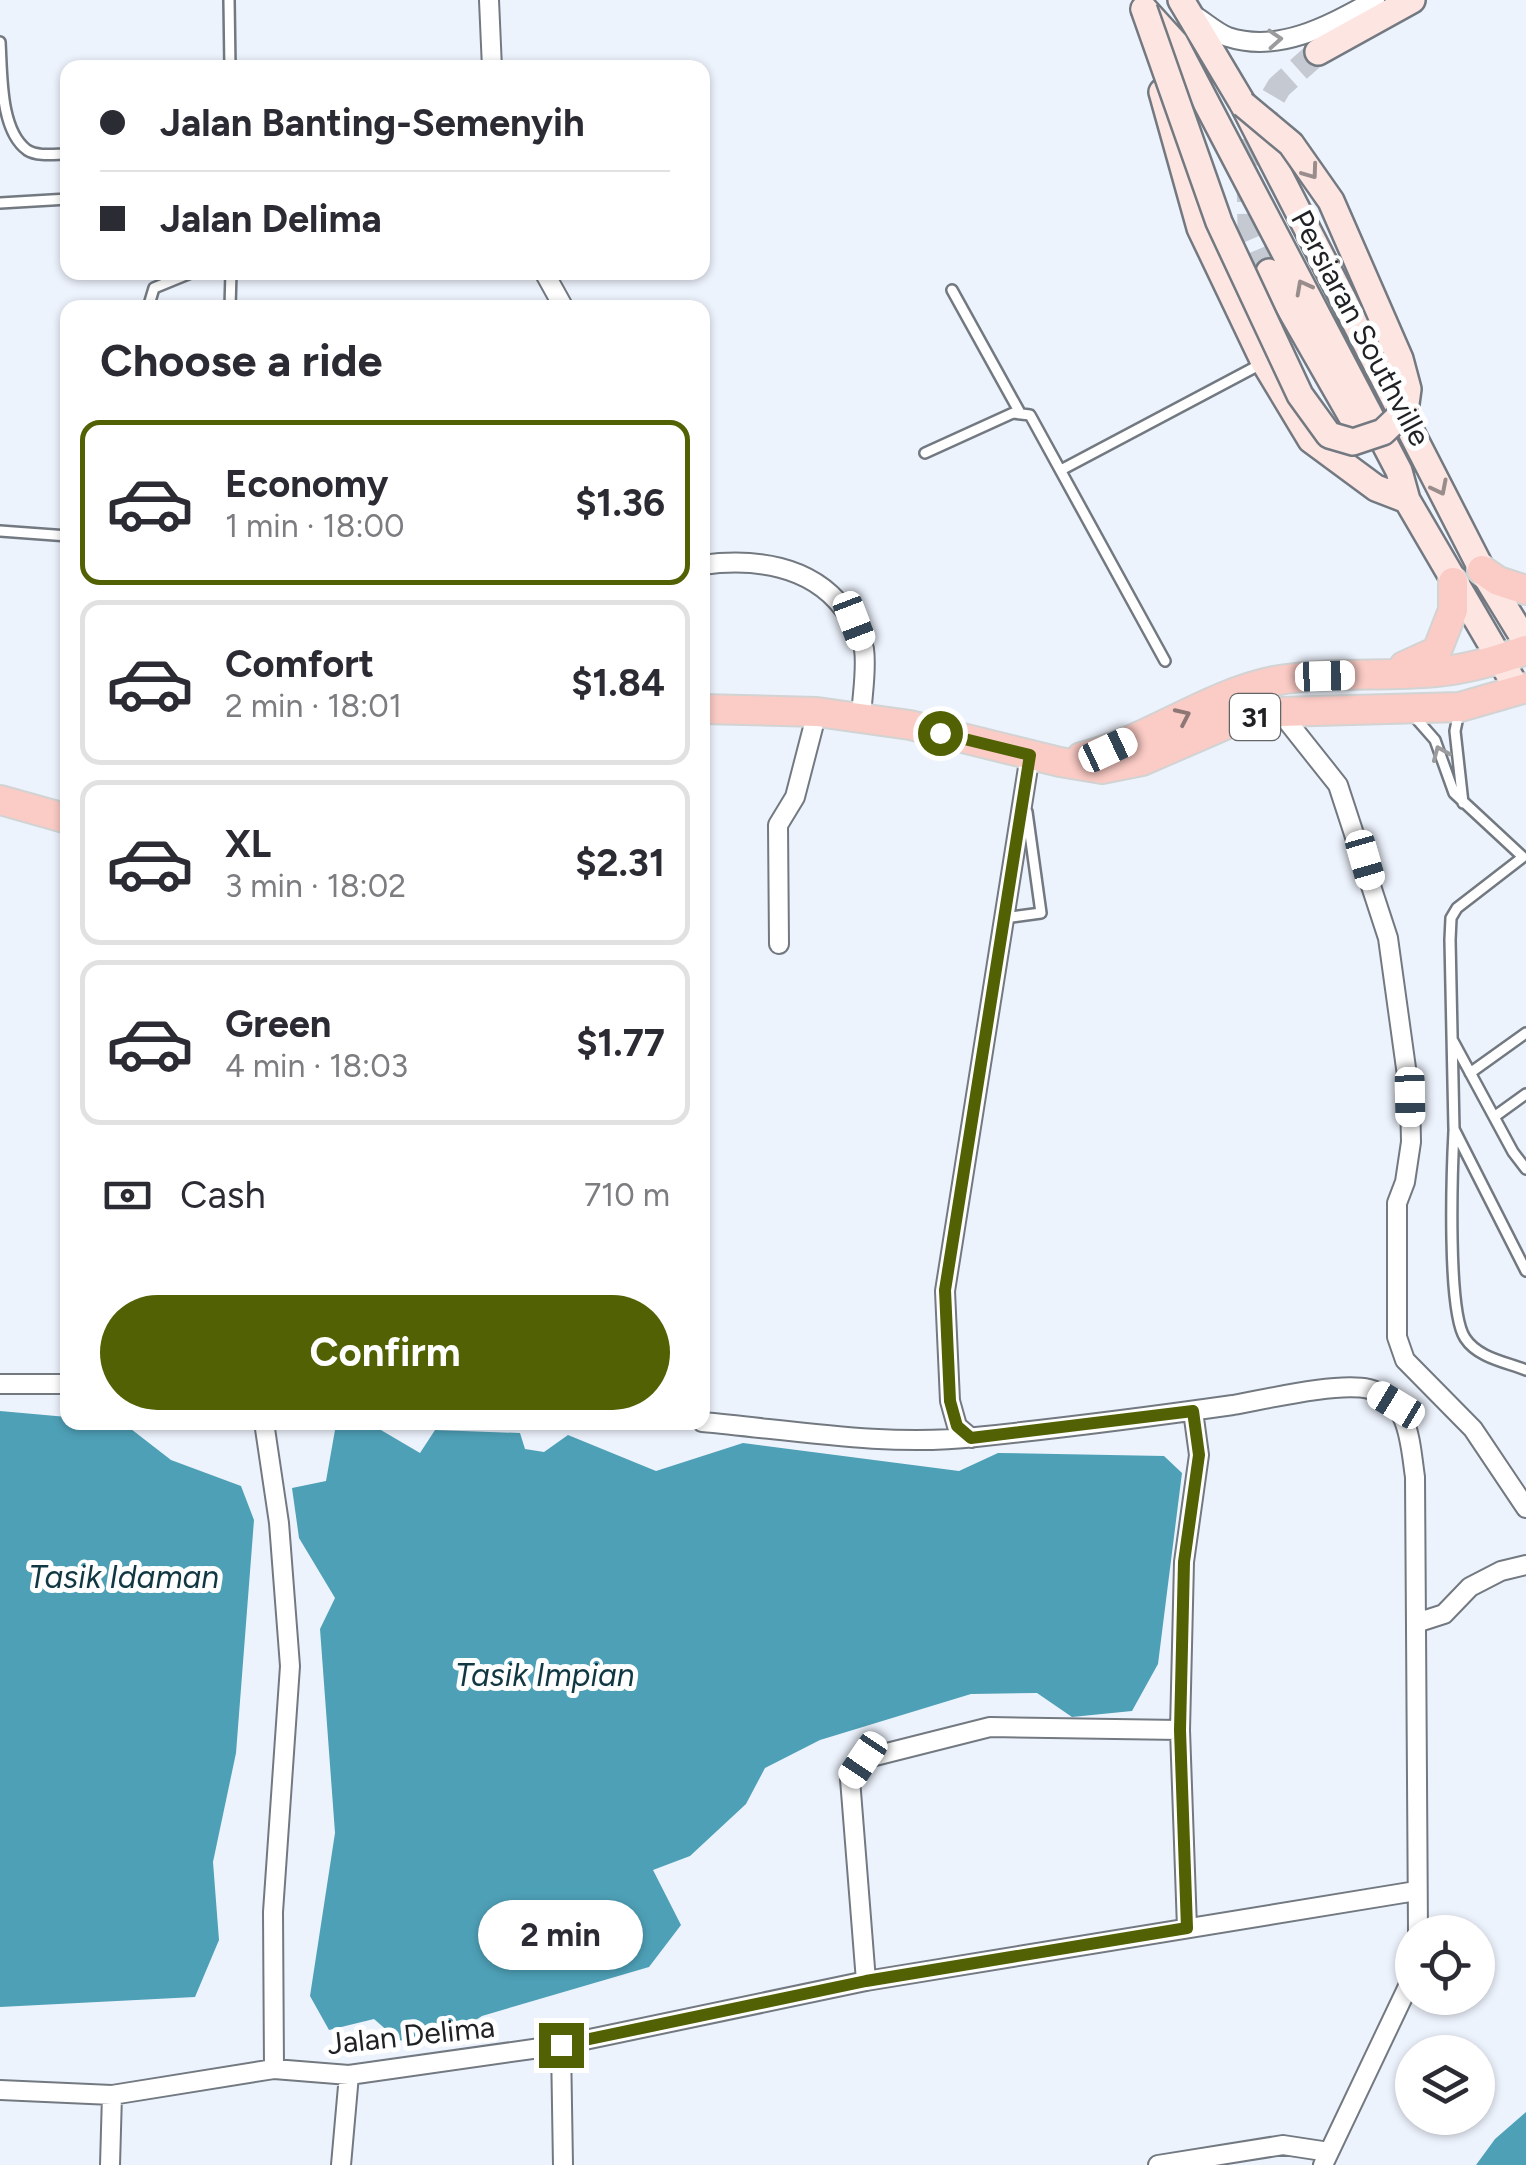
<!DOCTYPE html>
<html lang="en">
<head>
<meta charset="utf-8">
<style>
	:root { --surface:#fff; --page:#f2f2f3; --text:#2b2b33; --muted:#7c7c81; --line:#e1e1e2; --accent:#526103 }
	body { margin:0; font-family:Figtree,sans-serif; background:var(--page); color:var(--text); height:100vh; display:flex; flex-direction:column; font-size:38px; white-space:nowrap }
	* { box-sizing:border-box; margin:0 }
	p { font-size:32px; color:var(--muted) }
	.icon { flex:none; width:55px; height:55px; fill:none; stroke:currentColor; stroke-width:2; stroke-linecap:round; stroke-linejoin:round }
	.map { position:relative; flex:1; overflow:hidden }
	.details { position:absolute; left:60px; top:300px; width:650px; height:1130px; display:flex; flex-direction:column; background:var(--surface); border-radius:20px; box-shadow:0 2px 8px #0004 }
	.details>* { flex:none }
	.banner { position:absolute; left:60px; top:60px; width:650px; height:220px; border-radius:20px; box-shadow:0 2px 8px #0004; display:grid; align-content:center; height:220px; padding:0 40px; background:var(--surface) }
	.buttons { position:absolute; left:1395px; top:1915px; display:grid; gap:20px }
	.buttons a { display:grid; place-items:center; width:100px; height:100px; border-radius:50%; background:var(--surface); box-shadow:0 2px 8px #0004; font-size:50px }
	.end { position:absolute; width:45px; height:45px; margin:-22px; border:12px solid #526103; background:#fff; box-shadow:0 0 0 5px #fff }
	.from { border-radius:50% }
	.bubble { position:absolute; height:70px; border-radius:35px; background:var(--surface); box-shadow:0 2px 8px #0004; font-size:32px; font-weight:700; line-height:70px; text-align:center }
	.car { position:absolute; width:30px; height:60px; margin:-30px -15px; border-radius:12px; box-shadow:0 0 8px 2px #0007; background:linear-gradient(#fff 24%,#345 0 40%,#fff 0 76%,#345 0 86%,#fff 0) }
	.banner b { display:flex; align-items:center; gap:35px; height:95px; font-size:38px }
	.banner b+b { border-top:2px solid var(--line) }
	.banner i { width:25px; height:25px; background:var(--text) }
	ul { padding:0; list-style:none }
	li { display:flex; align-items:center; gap:30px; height:165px; margin:0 20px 15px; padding:0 20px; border:5px solid var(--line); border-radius:20px }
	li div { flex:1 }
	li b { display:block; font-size:38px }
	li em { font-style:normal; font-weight:700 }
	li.current { border-color:var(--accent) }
	li>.icon { width:90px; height:90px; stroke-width:1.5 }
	h2 { padding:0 40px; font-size:45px; line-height:120px }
	.pay { display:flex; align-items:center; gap:25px; height:110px; padding:0 40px; font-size:38px }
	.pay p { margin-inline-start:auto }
	.action { display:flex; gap:20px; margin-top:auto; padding:20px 40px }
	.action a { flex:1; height:115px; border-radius:60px; background:var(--accent); color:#fff; font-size:40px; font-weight:700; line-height:115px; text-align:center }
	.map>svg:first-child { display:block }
</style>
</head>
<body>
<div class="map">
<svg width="1526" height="2165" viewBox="0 0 1526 2165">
	<rect width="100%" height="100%" fill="#edf3fd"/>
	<!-- water -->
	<path fill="#4ea0b7" d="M0 1411 67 1417 68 1422 98 1423 131 1429 171 1460 241 1486 254 1520 236 1753 213 1862 219 1940 195 1997 0 2007Z
		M351 1422 369 1423 420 1453 435 1430 520 1433 525 1449 544 1452 568 1435 656 1471 743 1443 959 1471 998 1453 1164 1456 1182 1473 1158 1664 1132 1711 1072 1717 1037 1693 971 1694 820 1740 765 1768 746 1804 690 1856 653 1870 681 1925 649 1967 482 2016 437 2045 398 2040 374 2019 329 2030 310 1996 335 1833 320 1629 335 1598 299 1538 292 1488 326 1481 335 1430Z
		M1526 2112V2165H1476L1495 2139Z"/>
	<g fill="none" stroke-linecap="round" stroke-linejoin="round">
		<!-- secondary-tunnel -->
		<path stroke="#c4c9d2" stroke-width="25" stroke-dasharray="25 12" stroke-linecap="butt" d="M1269 272 1250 227 1249 174 1254 130 1279 87 1318 52"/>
		<!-- lane casing -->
		<g stroke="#737981" stroke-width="14">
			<path id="lane" d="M229 0 230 68
				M0 42C2 75 0 130 27 150 38 157 55 154 68 154
				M0 203 68 199
				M952 290 1019 411
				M148 308 154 288 193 272
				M230 308 231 272
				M925 453 1013 413 1030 415 1165 661
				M1061 470 1261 364
				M0 531 68 536
				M1459 712 1455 731 1463 803
				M1413 715 1435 740 1454 793 1523 857 1457 908 1451 918 1450 940 1454 1129 1526 1271
				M1004 918 1041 913 1027 812
				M1453 1041 1513 1152 1526 1169
				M1470 1073 1526 1033
				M1494 1117 1526 1094
				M1454 1131C1452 1170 1447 1311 1465 1338 1478 1358 1506 1362 1526 1370"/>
		</g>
		<!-- street casing -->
		<g stroke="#737981" stroke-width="22">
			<path id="street" d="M489 0 492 68
				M1195 16C1205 22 1217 33 1228 37 1280 54 1331 24 1375 0
				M544 272 564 308
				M702 565C754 558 810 565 843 608 852 619 861 634 864 649 867 670 862 696 861 718
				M1280 712 1338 785 1388 938 1410 1097 1411 1142 1405 1182 1397 1203V1337L1405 1360 1473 1429 1526 1508
				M779 944 778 825 795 797 817 712
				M0 1384H68
				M264 1422 279 1523 290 1666 273 1912 274 2069
				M702 1422C792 1430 886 1447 976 1437 1062 1428 1148 1417 1233 1405 1267 1399 1337 1382 1369 1389 1410 1399 1410 1444 1415 1477L1418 1932
				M971 1438 957 1426 950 1401 945 1291 1030 755
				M1416 1623 1444 1614 1470 1587 1501 1571 1526 1565
				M1187 1928 1180 1730 1184 1562 1199 1455 1193 1411
				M866 1981 850 1779 863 1759 990 1727 1180 1730
				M561 2045 563 2165
				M0 2090 112 2095 274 2069 349 2075 561 2045 866 1981 1416 1891
				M110 2165 112 2095
				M341 2165 349 2075
				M1158 2165 1283 2145 1329 2152
				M1323 2165 1412 1978"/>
		</g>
		<!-- secondary casing -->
		<g stroke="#737981" stroke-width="30">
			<path id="secondary" d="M1181 0 1243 104 1482 570 1526 642
				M1144 9 1175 43 1399 471 1407 500 1518 690
				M1318 52 1412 0
				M1162 92 1200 228 1264 362 1311 440 1376 488 1407 500
				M1269 272 1357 426"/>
		</g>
		<!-- primary casing -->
		<g stroke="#d2d3d3" stroke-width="32">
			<path id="primary" d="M1482 570 1498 581 1526 590
				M1404 666 1437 651 1453 610V582
				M702 709 817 712 910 725 1060 762 1102 769 1142 761 1232 722 1280 712 1460 707 1526 688
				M1081 757C1148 741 1206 695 1274 681 1327 671 1383 677 1436 672 1468 669 1496 661 1526 650
				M0 800 68 819"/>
		</g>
		<!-- lane -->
		<use href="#lane" stroke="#fff" stroke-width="9"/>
		<!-- street -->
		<use href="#street" stroke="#fff" stroke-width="18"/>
		<!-- secondary -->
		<use href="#secondary" stroke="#fde5e2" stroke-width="25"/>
		<!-- primary -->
		<use href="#primary" stroke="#fbcbc5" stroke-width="28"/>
		<!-- secondary-bridge casing -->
		<g stroke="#737981" stroke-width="30" stroke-linecap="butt">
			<path id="secondary-bridge" d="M1144 9 1219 222 1300 395 1329 435 1353 442 1383 432 1405 411 1408 389 1400 359 1331 201 1291 144 1243 104"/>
		</g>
		<!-- secondary-bridge -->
		<use href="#secondary-bridge" stroke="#fde5e2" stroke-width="25"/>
	</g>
	<!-- one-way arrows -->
	<defs><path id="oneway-chevron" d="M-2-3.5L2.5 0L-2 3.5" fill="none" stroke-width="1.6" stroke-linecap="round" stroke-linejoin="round" transform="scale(2.5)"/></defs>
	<g stroke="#9a9b9c">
		<use href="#oneway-chevron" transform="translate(1275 39) rotate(-4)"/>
		<use href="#oneway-chevron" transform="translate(1440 753) rotate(-113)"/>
	</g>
	<g stroke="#998d8c">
		<use href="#oneway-chevron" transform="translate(1311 172) rotate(54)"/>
		<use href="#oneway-chevron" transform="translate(1303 287) rotate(-118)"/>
		<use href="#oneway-chevron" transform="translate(1440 488) rotate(63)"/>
	</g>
	<use stroke="#8d7674" href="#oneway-chevron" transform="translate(1183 716) rotate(-25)"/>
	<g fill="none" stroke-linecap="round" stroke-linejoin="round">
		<!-- route -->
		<path stroke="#526103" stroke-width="12" d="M561 2045 866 1981 1187 1928 1180 1730 1184 1562 1199 1455 1193 1411 971 1438 957 1426 950 1401 945 1290 1030 755 940 733"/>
	</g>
	<g text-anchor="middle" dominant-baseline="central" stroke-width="10" stroke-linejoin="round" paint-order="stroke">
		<!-- shield labels -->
		<rect fill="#fff" stroke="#626466" stroke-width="2.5" x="1230" y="694" width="50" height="46" rx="8"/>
		<g font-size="28" font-weight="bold" fill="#1f2124">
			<text x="1255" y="717">31</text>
		</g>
		<!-- street labels -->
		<g font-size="30" fill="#1f2124" stroke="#fff">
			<text transform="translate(1361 328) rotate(62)">Persiaran Southville</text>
			<text transform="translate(411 2035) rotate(-6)">Jalan Delima</text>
		</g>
		<!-- water labels -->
		<g font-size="32" font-style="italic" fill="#113842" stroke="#fff">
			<text x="124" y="1577">Tasik Idaman</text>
			<text x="545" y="1675">Tasik Impian</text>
		</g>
	</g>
</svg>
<div class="buttons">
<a><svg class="icon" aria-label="locate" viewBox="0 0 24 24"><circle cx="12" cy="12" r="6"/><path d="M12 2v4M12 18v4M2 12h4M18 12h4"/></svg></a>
<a><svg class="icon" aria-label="layers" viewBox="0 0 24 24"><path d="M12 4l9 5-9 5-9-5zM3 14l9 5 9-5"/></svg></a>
</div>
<i class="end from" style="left:940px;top:733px"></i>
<i class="end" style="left:561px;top:2045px"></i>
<div class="bubble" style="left:478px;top:1900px;width:165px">2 min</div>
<i class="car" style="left:854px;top:621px;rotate:159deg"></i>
<i class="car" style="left:1325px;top:676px;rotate:88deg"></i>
<i class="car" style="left:1108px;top:750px;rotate:65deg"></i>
<i class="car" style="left:1365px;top:860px;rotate:164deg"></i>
<i class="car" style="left:1410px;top:1097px;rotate:179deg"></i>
<i class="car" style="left:1396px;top:1405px;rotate:301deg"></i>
<i class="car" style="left:863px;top:1760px;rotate:214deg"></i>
<div class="banner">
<b><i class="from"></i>Jalan Banting-Semenyih</b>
<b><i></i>Jalan Delima</b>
</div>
<section class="details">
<h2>Choose a ride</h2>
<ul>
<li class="current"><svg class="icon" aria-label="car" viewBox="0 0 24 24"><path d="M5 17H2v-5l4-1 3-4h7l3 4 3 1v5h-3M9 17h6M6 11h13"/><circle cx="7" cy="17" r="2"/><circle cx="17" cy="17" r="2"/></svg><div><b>Economy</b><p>1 min · 18:00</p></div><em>$1.36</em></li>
<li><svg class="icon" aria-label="car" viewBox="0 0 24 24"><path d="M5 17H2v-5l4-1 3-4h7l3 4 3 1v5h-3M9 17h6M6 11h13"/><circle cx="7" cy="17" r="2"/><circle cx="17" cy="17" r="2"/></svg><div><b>Comfort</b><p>2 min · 18:01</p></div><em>$1.84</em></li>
<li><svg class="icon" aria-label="car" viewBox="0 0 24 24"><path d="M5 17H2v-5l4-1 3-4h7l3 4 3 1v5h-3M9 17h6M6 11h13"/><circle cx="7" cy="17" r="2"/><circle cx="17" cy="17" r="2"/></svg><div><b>XL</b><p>3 min · 18:02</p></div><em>$2.31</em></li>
<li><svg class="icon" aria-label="car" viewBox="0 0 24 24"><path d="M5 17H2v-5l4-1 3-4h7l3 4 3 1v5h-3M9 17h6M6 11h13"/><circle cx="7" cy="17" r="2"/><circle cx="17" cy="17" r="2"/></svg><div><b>Green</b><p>4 min · 18:03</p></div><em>$1.77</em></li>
</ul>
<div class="pay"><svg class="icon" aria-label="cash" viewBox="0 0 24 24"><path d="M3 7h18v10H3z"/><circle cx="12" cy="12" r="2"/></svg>Cash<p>710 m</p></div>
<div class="action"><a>Confirm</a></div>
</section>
</div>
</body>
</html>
